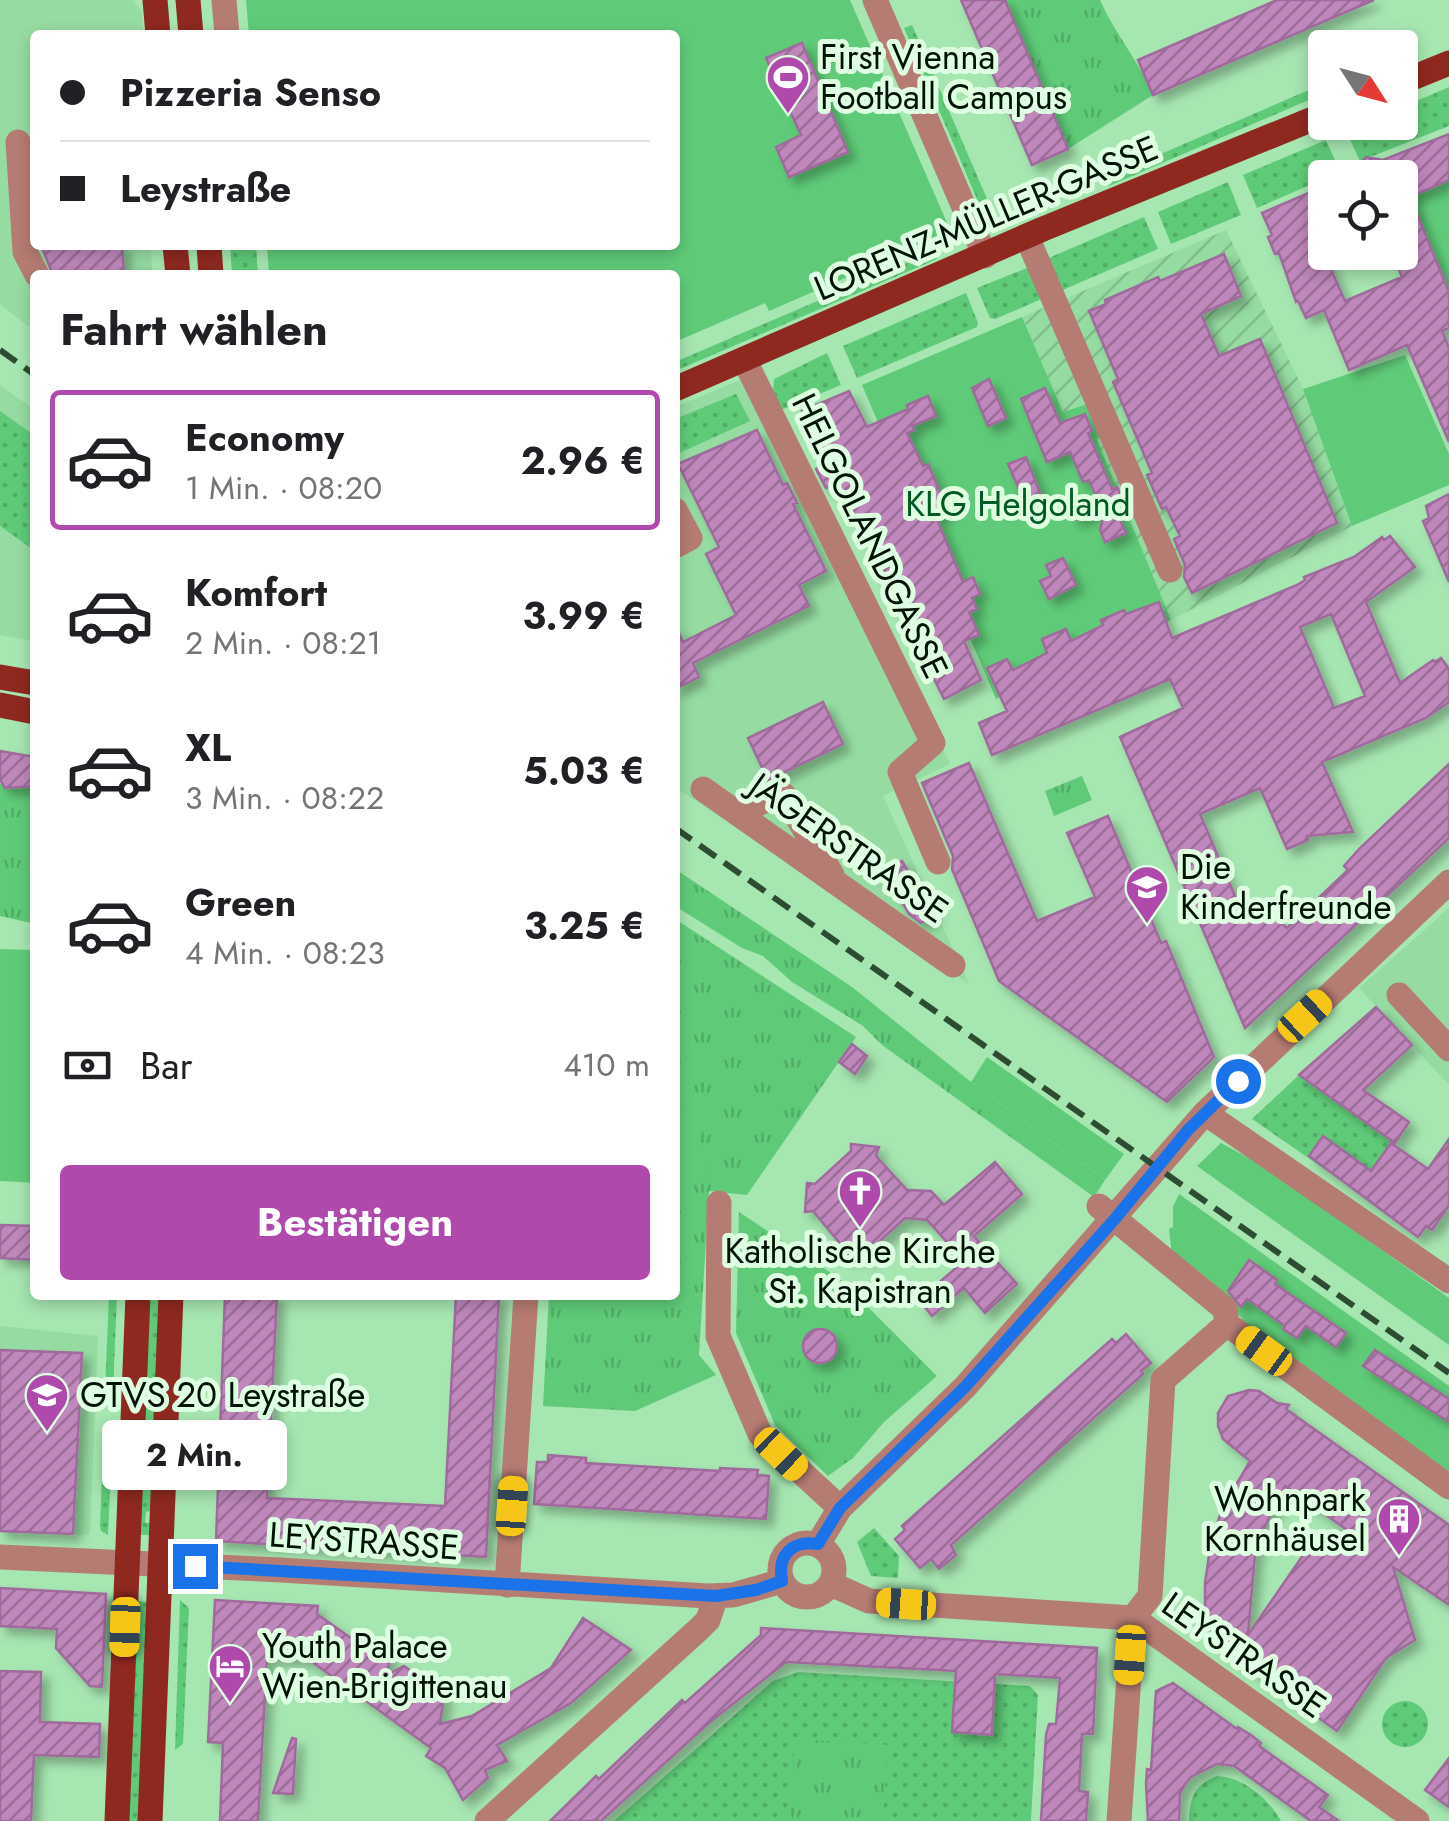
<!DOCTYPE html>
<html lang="de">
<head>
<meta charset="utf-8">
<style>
	:root { --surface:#fff; --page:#f6f6f6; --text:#202124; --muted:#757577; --line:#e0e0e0; --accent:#b049ac }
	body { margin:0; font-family:Jost,sans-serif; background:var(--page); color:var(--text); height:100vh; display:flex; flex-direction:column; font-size:38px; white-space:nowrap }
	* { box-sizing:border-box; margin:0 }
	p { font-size:32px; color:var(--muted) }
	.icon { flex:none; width:55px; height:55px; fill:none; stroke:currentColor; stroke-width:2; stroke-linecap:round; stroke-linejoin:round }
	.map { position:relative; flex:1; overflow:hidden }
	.side { position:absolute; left:30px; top:270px; width:650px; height:1030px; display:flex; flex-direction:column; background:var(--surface); border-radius:10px; box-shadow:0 5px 15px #0003 }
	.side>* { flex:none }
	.hud { position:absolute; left:30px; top:30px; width:650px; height:220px; border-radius:10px; box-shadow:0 5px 15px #0003; display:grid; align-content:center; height:220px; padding:0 30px; background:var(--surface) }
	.needle { width:65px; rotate:126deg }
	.tools { position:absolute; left:1308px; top:30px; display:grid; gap:20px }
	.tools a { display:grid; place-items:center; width:110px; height:110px; border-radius:10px; background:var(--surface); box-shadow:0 5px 15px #0003; font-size:50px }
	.end { position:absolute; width:45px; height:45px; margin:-22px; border:12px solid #1a73e8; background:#fff; box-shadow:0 0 0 5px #fff }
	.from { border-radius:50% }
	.bubble { position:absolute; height:70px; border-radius:10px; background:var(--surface); box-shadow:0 5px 15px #0003; font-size:32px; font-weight:700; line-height:70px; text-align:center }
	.car { position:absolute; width:30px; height:60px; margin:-30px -15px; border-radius:12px; box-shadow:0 0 8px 2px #0007; background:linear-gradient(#f5c518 24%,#345 0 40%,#f5c518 0 76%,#345 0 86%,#f5c518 0) }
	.hud b { display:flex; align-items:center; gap:35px; height:95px; font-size:38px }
	.hud b+b { border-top:2px solid var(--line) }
	.hud i { width:25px; height:25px; background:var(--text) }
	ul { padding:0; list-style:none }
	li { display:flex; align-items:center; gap:30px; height:140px; margin:0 20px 15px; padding:0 10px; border:5px solid transparent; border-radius:10px }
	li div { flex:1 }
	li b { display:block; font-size:38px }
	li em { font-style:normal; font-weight:700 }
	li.selected { border-color:var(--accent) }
	li>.icon { width:90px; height:90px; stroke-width:1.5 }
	h2 { padding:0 30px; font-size:45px; line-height:120px }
	.pay { display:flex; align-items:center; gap:25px; height:110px; padding:0 30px; font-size:38px }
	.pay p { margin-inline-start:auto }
	.primary-button { display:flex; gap:20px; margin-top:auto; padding:20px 30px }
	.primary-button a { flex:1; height:115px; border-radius:10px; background:var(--accent); color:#fff; font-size:40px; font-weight:700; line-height:115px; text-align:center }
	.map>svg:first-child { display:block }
</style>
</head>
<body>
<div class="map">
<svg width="1449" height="1821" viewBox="0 0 1449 1821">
	<defs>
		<pattern id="industrial-furrows" width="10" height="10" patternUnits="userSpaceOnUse" patternTransform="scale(2.5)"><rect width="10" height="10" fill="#96dca2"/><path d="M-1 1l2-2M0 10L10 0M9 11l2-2" fill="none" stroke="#80bc8a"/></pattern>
		<pattern id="grass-dots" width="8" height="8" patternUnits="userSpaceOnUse" patternTransform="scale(2.5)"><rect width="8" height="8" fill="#5fcb78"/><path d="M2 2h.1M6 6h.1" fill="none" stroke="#51ad66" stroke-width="1.8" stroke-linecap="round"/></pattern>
		<pattern id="park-tufts" width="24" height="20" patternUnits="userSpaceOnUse" patternTransform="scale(2.5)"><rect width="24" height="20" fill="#5fcb78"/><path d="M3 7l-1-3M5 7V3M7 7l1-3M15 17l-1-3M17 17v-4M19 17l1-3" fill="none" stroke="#51ad66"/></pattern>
		<pattern id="building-hatch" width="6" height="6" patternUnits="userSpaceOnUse" patternTransform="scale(2.5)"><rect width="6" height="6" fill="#bf87bb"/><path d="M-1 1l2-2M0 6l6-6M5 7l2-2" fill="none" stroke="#996d96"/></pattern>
		<filter id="shadow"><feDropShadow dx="7" dy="7" stdDeviation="5" flood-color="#0004"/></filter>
	</defs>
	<rect width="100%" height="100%" fill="#a6e6b1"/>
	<!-- built -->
	<path fill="#96dca2" d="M0 0H132L142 11 143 35H35V245H151L152 275H35V332L0 304Z
		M755 374 950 764 883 796 969 984 675 787V407Z
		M0 385 35 410V641L0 635Z
		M1449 908V1085L1359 988Z
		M0 1326 98 1336 90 1535 0 1531Z"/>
	<!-- industrial -->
	<path fill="url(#industrial-furrows)" d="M1226 230 1303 389 1352 526 1171 620 1096 439 1089 403 1063 412 1022 317Z"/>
	<!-- grass -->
	<path fill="url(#grass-dots)" d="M912 25 991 208 985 218 904 28Z
		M1325 83V93L1109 186 1105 178Z
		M1449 87V126L1360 161 1346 131 1366 123 1400 122V108Z
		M1326 140 1340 172 1257 208 1243 175Z
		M1228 182 1241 215 1171 244 1158 212Z
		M1144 217 1158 249 1058 292 1044 260Z
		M230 245H256L258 275H232Z
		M934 251 937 259 675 371V362Z
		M1027 268 1044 298 995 319 990 318 977 288Z
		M966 293 978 323 977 327 857 378 843 346Z
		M827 353 841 385 781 410 773 390 774 379Z
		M736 394 750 421 675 455V419Z
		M0 411 35 436V551L0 526Z
		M1299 1075 1395 1143 1356 1191 1252 1119Z
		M109 1295H117L113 1391 105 1390Z
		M149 1295H160L151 1511 146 1512 145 1523H151L150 1535H140Z
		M103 1445H109L112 1450 108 1535 101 1531 100 1526Z
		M874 1528 899 1556 898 1578 871 1576 857 1542Z
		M180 1600 189 1608 183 1744 175 1750Z
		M138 1601 149 1602 141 1821H129Z
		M798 1672 1030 1686 1038 1695 1031 1821H614L773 1681Z
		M1382 1724a23 23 0 1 1 46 0a23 23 0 1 1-46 0Z
		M1217 1776C1243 1777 1268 1798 1281 1821H1189C1190 1797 1194 1785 1217 1776Z"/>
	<!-- park -->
	<path fill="url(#park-tufts)" d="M1005 0H1100C1115 34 1139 61 1153 95L1068 149Z
		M1082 776 1092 800 1054 816 1045 791Z
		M0 784 35 788V924L0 916Z
		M675 869 852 987 971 1082 1105 1180 1094 1197 882 1045 863 1026 792 982 763 956 742 948 675 906Z
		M675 919 856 1037 747 1195 709 1191 699 1355 716 1375 635 1411 543 1406 549 1295H675Z
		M739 1212 840 1279 937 1376 884 1422 853 1458 828 1476 775 1425 736 1333Z
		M795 1739 888 1745 883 1821H790Z"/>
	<!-- garden -->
	<path fill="#5fcb78" d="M246 0H850L951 232 769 311 765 303 675 342V275H269L267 245H675V35H249Z
		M1449 180V292L1414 206 1401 201Z
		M1022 317 1063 412 1090 403 1103 434 1097 440 1171 620 996 699 862 385Z
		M1405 355 1449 454V485L1352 526 1303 389Z
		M0 949 35 950V1183L0 1181Z
		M987 1057 1124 1154 1105 1180 971 1082Z
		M675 1087C690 1119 709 1149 708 1185L675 1177Z
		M1221 1143 1266 1167 1449 1298V1345L1197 1166Z
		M1179 1194 1449 1386V1479L1248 1334 1241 1317 1173 1264 1169 1229 1173 1227V1207Z"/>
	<!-- building -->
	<path fill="url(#building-hatch)" stroke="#a06a9d" stroke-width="2.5" fill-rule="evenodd" filter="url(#shadow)" d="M961 0H1005L1068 149 1032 165Z
		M1277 0H1374L1153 95 1138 60Z
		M802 43 848 152 789 177 776 147 801 135 766 58Z
		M1449 134V180L1410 197 1449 292V328L1442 331 1449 348V442L1407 345 1349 370 1324 310 1306 318 1298 301 1296 302 1279 253 1275 254 1268 237 1272 235 1262 213 1325 186V232L1316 235 1345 301 1402 277 1392 252H1400V178H1348L1366 157 1383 160Z
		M41 245H122L124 275H53Z
		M1224 254 1241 296 1201 314 1219 356 1260 339 1337 523 1192 593 1184 577 1185 565 1174 539 1180 536 1166 507 1162 509 1147 475 1152 473 1113 382 1118 379 1089 311 1106 304 1105 300 1158 277 1160 281Z
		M989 379 1006 418 988 426 972 388Z
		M1045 388 1060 423 1085 414 1092 431 1088 433 1112 489 1117 487 1119 491 1122 502 1113 505 1126 533 1105 542 1100 530 1106 508 1075 520 1070 507 1096 496 1089 480 1083 482 1070 452 1047 462 1021 399Z
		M849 391 867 427 908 409 907 405 928 396 936 416 912 426 914 430 907 433 923 466 928 464 948 511 936 517 963 582 973 577 980 594 972 598 977 609 969 612 979 635 964 641 981 680 944 699 837 483 826 488 816 469 827 463 802 411Z
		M757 430 783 485 787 483 797 503 793 504 826 571 799 585 809 606 693 663 699 677 675 689V625L683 642 736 615 706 554 719 547 678 464Z
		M1026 457 1044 503 1028 510 1008 464Z
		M1449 494V582L1423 521 1429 518 1426 506Z
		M1390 536 1415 567 1366 602 1400 683 1433 660 1435 662 1441 658 1449 669V702L1426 718 1322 762 1353 832 1307 836 1308 840 1287 849 1260 788 1200 814 1241 910 1247 907 1249 912 1267 911 1287 928 1348 870 1344 866 1360 848 1449 764V838L1245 1028 1120 737 1183 708 1170 679 992 755 979 723 1007 711 987 668 1007 659 1013 670 1047 653 1042 639 1066 629 1071 641 1103 625 1101 620 1124 610 1126 614 1159 602 1172 638 1297 585 1305 580 1304 577 1354 557 1382 537 1384 540ZM1331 614 1365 696 1334 708 1300 627Z
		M1063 558 1076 585 1049 599 1040 581 1051 576 1046 565Z
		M823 702 843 744 768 780 748 738Z
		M0 751 35 757V786L5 788 0 780Z
		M969 763 1037 921 1095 897 1067 833 1108 816 1161 943 1166 941 1214 1057 1167 1102 999 981 952 869 953 856 922 783Z
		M902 861 934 916 921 923 909 914 892 885 889 888 880 874Z
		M1376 1007 1412 1045 1363 1090 1409 1122 1395 1143 1299 1075Z
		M852 1044 867 1056 855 1074 839 1062Z
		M1323 1136 1371 1171 1391 1143 1428 1169 1449 1139V1205L1432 1230 1426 1226 1418 1237 1309 1156Z
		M851 1144 879 1147 876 1156 907 1190 931 1191 944 1205 995 1162 1022 1194 974 1236 1017 1284 985 1313 964 1288 932 1316 919 1300 964 1261 927 1220 905 1218 870 1250 871 1257 842 1255V1246L813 1211 805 1212 807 1183 815 1184 851 1151Z
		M0 1225 35 1226V1260L0 1258Z
		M1249 1260 1277 1280 1275 1284 1346 1333 1336 1347 1306 1326 1297 1338 1283 1329 1285 1326 1247 1299 1241 1307 1228 1291Z
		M225 1295H277L267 1498 445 1506 456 1295H499L486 1557 216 1541Z
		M803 1346a17 17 0 1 1 34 0a17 17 0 1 1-34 0Z
		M1126 1334 1151 1363 1141 1371 1143 1374 951 1545 956 1555 939 1569 931 1559 920 1568 895 1539 905 1530 902 1526 1112 1339 1116 1343Z
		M0 1350 82 1353 73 1534 0 1531Z
		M1375 1350 1449 1399V1422L1363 1366Z
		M1249 1390 1259 1391 1277 1403 1289 1405 1286 1409 1449 1525V1605L1393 1567 1415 1640 1386 1658 1337 1731 1217 1645 1205 1615V1583L1211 1542 1222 1509 1250 1461 1223 1439 1218 1426V1413L1228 1396ZM1285 1486 1350 1532 1312 1542 1248 1635 1255 1554 1265 1526Z
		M548 1455 586 1458V1463L720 1471V1468L758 1470 757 1475 769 1476 766 1519 534 1504 537 1462H548Z
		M0 1588 106 1594 102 1687 90 1686 56 1648 57 1629 0 1626Z
		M215 1600 318 1606 317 1614 358 1643 363 1636 390 1655 388 1674 404 1666 444 1695 440 1724 472 1716 551 1668 583 1618 631 1650 571 1703 497 1745 507 1761 485 1770 488 1778 463 1800 445 1768 426 1756 431 1748 308 1659 267 1657 258 1821H220L223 1743 208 1742Z
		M761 1628 1097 1648 1093 1734H1082L1079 1791 1088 1792 1086 1821H1041L1046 1735 1049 1724H1056L1060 1678 995 1674 992 1735 952 1732 956 1671 786 1662 710 1722 601 1821H550L596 1776 599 1779 682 1700 685 1703 761 1635Z
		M0 1671 41 1672 40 1722 100 1724 99 1757 34 1755 31 1821H0Z
		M1173 1683 1237 1729 1238 1727 1251 1735 1261 1743 1259 1746 1328 1795 1319 1807 1339 1821H1311L1234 1766 1217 1764 1191 1777 1186 1783 1180 1793 1179 1821H1148L1146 1784 1147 1769 1151 1770 1156 1691Z
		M292 1738 296 1739 293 1794 273 1793Z
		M1449 1758V1807L1425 1790Z"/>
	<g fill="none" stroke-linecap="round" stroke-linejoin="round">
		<!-- minor -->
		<path stroke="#b57c73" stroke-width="25" d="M224 0 227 35
			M875 0 985 256
			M18 142 25 252 37 275
			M1027 237 1170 570
			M744 359 933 743 900 772 938 862
			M675 510 690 538 675 546
			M703 789 953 965
			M740 814 778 793 784 795 832 875
			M1399 995 1449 1049
			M1205 1113 1449 1281
			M719 1203 718 1336 760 1434 840 1508
			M1099 1206 1225 1309 1227 1324 1449 1487
			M780 1570a27 27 0 1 1 54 0a27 27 0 1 1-54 0Z
			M818 1544 840 1508 965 1387 1205 1113 1449 882
			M0 1557 281 1570 708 1596 733 1595 782 1581
			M831 1584 869 1601 1133 1618 1417 1821
			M507 1585 526 1295
			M487 1821 699 1629 708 1620 716 1596
			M1119 1821 1133 1618 1150 1596 1163 1380 1227 1324"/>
		<!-- major -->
		<path stroke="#8f2920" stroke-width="25" d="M155 0 158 35
			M188 0 191 35
			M1400 83 1449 63
			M175 245 178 275
			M209 245 211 275
			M675 389 1043 229 1325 114
			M0 677 35 683
			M0 705 35 712
			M117 1821 138 1295
			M150 1821 171 1295"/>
		<!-- rail -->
		<path stroke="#2d4c32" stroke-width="6" stroke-dasharray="20 10" stroke-linecap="butt" d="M0 350 35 375
			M675 828 1449 1373"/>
	</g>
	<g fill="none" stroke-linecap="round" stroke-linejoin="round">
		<!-- route -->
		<path stroke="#1a73e8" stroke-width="12" d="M195 1566 716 1596 756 1590 782 1581C777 1555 792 1540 818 1544L840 1508 965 1387 1114 1220 1188 1130 1238 1081"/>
	</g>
	<!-- icons -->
	<defs>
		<g id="stadium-pin" transform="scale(2.25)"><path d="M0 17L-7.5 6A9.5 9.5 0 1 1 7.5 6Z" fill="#b049ac" stroke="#dfffe3"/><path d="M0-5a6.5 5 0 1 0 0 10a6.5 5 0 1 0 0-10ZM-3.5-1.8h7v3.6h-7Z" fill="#fff"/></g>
		<g id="school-pin" transform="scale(2.25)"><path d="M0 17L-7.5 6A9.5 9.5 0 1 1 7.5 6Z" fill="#b049ac" stroke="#dfffe3"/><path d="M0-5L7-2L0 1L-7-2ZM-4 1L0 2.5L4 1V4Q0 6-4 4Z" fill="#fff"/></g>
		<g id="church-pin" transform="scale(2.25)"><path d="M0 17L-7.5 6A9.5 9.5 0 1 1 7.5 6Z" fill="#b049ac" stroke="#dfffe3"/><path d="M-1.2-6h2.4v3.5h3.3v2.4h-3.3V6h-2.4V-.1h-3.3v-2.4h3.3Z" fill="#fff"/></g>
		<g id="building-pin" transform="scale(2.25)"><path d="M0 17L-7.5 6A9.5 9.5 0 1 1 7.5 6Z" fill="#b049ac" stroke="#dfffe3"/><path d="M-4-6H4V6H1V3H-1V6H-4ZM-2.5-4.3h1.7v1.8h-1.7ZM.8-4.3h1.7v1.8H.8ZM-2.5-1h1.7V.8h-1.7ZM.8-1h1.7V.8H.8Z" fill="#fff"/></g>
		<g id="hotel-pin" transform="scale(2.25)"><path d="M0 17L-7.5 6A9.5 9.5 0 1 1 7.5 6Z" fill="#b049ac" stroke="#dfffe3"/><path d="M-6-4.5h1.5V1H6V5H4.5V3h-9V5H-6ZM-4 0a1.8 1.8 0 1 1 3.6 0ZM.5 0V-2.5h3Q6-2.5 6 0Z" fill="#fff"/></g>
	</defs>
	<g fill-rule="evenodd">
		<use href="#stadium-pin" x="788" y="77"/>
		<use href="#school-pin" x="1147" y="887"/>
		<use href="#church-pin" x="860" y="1191"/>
		<use href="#school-pin" x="47" y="1395"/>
		<use href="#building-pin" x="1399" y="1519"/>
		<use href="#hotel-pin" x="230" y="1666"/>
	</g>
	<g text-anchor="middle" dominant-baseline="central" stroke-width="10" stroke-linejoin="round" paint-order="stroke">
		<!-- poi labels -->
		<g font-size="35" fill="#001303" stroke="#dfffe3" text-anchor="start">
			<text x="820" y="57">First Vienna<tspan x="820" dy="40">Football Campus</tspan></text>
			<text x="1180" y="867">Die<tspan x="1180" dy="40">Kinderfreunde</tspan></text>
			<text x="860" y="1251" text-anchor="middle">Katholische Kirche<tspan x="860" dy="40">St. Kapistran</tspan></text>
			<text x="80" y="1395">GTVS 20 Leystraße</text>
			<text x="1366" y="1499" text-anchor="end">Wohnpark<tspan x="1366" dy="40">Kornhäusel</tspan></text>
			<text x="262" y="1646">Youth Palace<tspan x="262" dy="40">Wien-Brigittenau</tspan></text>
		</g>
		<!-- street labels -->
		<g font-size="35" fill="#001303" stroke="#dfffe3">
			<text transform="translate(986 218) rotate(-23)">LORENZ-MÜLLER-GASSE</text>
			<text transform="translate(870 536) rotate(64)">HELGOLANDGASSE</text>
			<text transform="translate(849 848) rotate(35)">JÄGERSTRASSE</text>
			<text transform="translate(364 1541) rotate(4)">LEYSTRASSE</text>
			<text transform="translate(1244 1655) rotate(35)">LEYSTRASSE</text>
		</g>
		<!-- park labels -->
		<g font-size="35" fill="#005b23" stroke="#dfffe3">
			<text x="1018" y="504">KLG Helgoland</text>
		</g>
	</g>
</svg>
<div class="tools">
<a><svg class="needle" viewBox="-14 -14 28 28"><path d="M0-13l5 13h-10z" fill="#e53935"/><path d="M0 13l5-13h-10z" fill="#757577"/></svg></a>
<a><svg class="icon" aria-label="locate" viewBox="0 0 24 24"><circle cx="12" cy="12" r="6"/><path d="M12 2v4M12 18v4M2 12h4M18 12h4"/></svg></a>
</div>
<i class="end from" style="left:1238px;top:1081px"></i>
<i class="end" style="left:195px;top:1566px"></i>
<div class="bubble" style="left:102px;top:1420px;width:185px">2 Min.</div>
<i class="car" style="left:1305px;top:1016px;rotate:47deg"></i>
<i class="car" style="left:1264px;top:1351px;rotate:306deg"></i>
<i class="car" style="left:781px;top:1454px;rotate:134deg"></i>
<i class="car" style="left:512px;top:1506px;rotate:4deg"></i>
<i class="car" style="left:906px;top:1604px;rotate:274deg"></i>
<i class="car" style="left:125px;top:1627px;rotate:182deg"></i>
<i class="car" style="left:1130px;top:1655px;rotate:184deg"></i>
<div class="hud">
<b><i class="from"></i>Pizzeria Senso</b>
<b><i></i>Leystraße</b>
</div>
<section class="side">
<h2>Fahrt wählen</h2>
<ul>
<li class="selected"><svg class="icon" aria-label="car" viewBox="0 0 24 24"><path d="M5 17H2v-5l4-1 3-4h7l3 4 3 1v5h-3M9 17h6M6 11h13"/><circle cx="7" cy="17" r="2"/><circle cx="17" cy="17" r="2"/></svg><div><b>Economy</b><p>1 Min. · 08:20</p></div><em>2.96 €</em></li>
<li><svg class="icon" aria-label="car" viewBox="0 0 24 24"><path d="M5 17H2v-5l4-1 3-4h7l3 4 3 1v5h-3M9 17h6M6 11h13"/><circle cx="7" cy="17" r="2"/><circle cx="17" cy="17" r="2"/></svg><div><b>Komfort</b><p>2 Min. · 08:21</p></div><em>3.99 €</em></li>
<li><svg class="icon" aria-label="car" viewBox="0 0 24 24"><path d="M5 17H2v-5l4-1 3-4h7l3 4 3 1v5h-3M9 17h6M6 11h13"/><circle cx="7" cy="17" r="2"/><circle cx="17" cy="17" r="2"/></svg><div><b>XL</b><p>3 Min. · 08:22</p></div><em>5.03 €</em></li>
<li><svg class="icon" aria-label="car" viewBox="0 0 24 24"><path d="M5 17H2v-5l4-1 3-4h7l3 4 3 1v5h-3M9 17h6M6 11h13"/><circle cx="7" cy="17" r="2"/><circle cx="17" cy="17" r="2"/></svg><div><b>Green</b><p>4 Min. · 08:23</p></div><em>3.25 €</em></li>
</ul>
<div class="pay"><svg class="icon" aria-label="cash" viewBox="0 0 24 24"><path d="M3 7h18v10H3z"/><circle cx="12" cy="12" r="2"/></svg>Bar<p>410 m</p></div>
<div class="primary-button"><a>Bestätigen</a></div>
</section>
</div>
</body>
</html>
